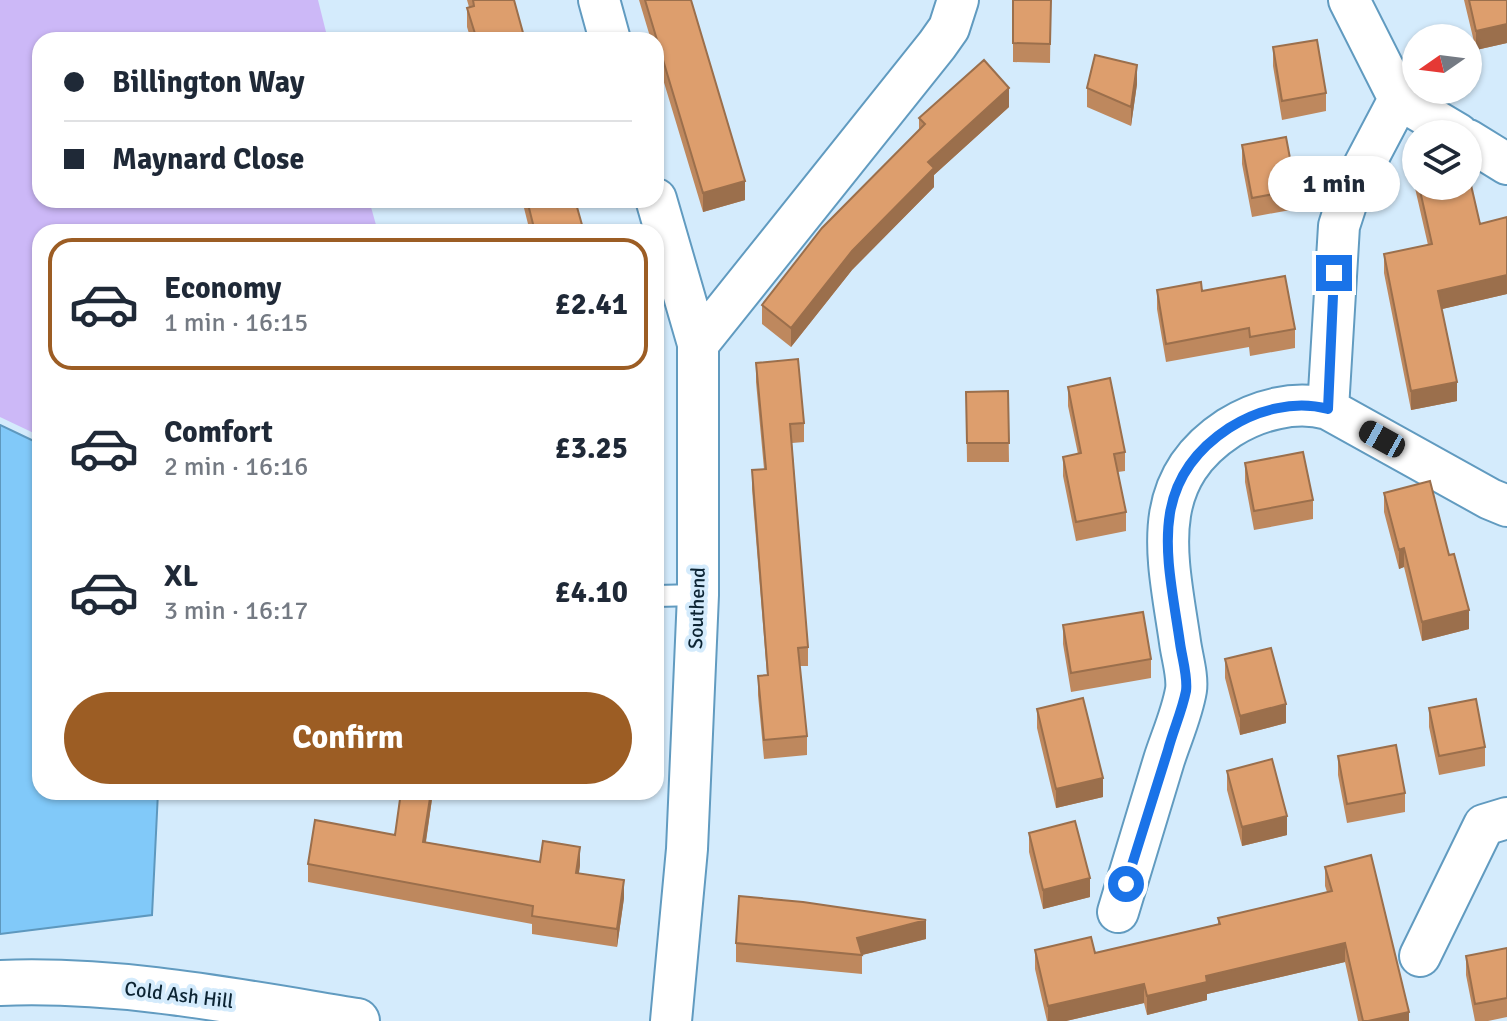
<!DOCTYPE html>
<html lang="en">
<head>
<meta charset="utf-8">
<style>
	:root { --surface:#fff; --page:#f6f6f7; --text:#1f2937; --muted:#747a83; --line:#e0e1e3; --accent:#9c5d24 }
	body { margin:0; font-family:Signika,sans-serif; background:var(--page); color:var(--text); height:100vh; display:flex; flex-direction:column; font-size:30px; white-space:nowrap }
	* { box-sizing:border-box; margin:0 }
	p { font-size:26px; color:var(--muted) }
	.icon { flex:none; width:44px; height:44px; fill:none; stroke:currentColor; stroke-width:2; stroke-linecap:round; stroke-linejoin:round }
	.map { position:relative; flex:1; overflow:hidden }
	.sheet { position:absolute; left:32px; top:224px; width:632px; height:576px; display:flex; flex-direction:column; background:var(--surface); border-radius:24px; box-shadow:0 2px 6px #0004 }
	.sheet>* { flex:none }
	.top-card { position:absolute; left:32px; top:32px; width:632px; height:176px; border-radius:24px; box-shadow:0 2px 6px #0004; display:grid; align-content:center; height:176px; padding:0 32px; background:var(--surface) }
	.needle { width:52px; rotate:256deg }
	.buttons { position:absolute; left:1402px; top:24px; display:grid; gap:16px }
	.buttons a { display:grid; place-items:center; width:80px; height:80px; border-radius:50%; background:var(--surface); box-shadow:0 2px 6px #0004; font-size:40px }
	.end { position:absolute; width:36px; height:36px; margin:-18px; border:10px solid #1a73e8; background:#fff; box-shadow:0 0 0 4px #fff }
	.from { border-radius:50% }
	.bubble { position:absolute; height:56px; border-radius:28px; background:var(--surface); box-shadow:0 2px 6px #0004; font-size:26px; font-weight:800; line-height:56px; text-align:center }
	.car { position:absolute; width:24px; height:48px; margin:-24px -12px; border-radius:10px; box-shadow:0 0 6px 2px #0007; background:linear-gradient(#222 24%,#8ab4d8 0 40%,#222 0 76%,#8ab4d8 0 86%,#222 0) }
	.top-card b { display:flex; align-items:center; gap:28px; height:76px; font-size:30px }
	.top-card b+b { border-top:2px solid var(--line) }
	.top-card i { width:20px; height:20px; background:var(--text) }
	ul { padding:14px 0 0; list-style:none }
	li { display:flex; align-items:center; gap:24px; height:132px; margin:0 16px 12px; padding:0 16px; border:4px solid transparent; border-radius:24px }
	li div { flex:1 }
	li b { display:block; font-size:30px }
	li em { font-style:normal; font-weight:800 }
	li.current { border-color:var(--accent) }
	li>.icon { width:72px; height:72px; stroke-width:1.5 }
	.primary-button { display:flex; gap:16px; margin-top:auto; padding:16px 32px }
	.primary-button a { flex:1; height:92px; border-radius:48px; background:var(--accent); color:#fff; font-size:32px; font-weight:800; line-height:92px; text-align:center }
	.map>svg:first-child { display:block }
</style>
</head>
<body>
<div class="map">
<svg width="1507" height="1021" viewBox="0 0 1507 1021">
	<rect width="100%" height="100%" fill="#d4ebfc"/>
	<!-- green -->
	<path fill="#ccb8f7" d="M0 0H318L328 40H40V200H369L378 232H40V436L0 417Z"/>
	<!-- water -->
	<path fill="#81c9f9" stroke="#5e98be" stroke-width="2" d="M0 425 40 444V792H158L152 915 0 934Z"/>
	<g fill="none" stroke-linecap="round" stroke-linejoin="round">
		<!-- service casing -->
		<g stroke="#619bc0" stroke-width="24">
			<path id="service" d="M656 596 698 595"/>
		</g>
		<!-- minor casing -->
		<g stroke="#619bc0" stroke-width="44">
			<path id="minor" d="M599 0 610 40
				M1399 99 1458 134
				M1468 140 1507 164
				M656 199 698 344V595L687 849 671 1021
				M698 344 937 45 949 28 958 0
				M1328 409 1339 226 1350 192 1399 99 1349 0
				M1118 912C1133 861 1149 811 1164 760 1171 738 1182 714 1186 690 1188 676 1182 657 1180 642 1168 559 1146 482 1229 428 1258 410 1295 400 1328 409L1490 499 1507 506
				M1420 956 1484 825 1507 818"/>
		</g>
		<!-- tertiary casing -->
		<g stroke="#619bc0" stroke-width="48">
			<path id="tertiary" d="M0 983C119 978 240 1002 357 1021"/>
		</g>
		<!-- service -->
		<use href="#service" stroke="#fff" stroke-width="20"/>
		<!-- minor -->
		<use href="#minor" stroke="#fff" stroke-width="40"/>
		<!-- tertiary -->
		<use href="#tertiary" stroke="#fff" stroke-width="44"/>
	</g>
	<!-- wall -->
	<path fill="#be885e" d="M467 0H514L525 40H471L467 27V8L469 7Z
		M639 0H691L745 200 703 212 656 56V40H651Z
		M1013 0H1051L1050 63 1013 62Z
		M1464 0H1507V43L1476 50Z
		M1273 47 1326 93V111L1282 120 1273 66Z
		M1137 84 1131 126 1087 107V88Z
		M1009 107 934 175V187L852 270 791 347 762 324V305L919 130V118Z
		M1242 145 1296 190V209L1252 217 1242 164Z
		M1416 155V186H1468L1480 224 1507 294 1442 309 1457 401 1411 410 1384 273V254L1428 245 1412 175V156Z
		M522 200H575L584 232H530Z
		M1157 290 1202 291 1295 329V348L1250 356 1249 347 1166 362 1157 309Z
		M756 363 804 423V442L792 443 808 647V666H800L807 736V755L764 759 758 695V676L767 675 752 489V470L764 469 756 382Z
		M1068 387 1125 452V471L1118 472 1126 512V531L1076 541 1063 476V457L1078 454 1068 406Z
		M1008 391 1009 462H967L966 392Z
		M1245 463 1313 500V519L1254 530 1245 482Z
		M1384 493 1449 555 1469 629 1422 641 1404 567 1399 569 1384 512Z
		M1063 625 1151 659V678L1071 692 1063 644Z
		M1225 659 1286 723 1240 735 1225 678Z
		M1429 708 1485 747V766L1439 775 1429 727Z
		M1037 709 1103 797 1056 808 1037 728Z
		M1338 756 1405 793V812L1347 823 1338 775Z
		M1227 771 1287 835 1242 846 1227 790Z
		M433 792 426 842 540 862 580 865 579 873 624 898 617 947 532 934V924L308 882V864L395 835Z
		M1029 833 1090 897 1043 909 1029 852Z
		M1325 867 1409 1021H1358L1345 962 1207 994V1000L1147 1015 1144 1003 1066 1021H1047L1035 969V950L1095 953 1218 924V918L1327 892 1325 886Z
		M926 939 862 955V974L736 962V943Z
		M1507 948V1017L1488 1021H1475L1466 975V956Z"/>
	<!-- shaded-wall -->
	<path fill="#9b6f4c" d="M1507 24V43L1476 50V31Z
		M1137 65V84L1131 126V107Z
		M1009 88V107L934 175V187L852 270 791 347V328L852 251 928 162Z
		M745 181V200L703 212V193Z
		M1507 275V294L1438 310V291Z
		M1457 382V401L1411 410V391Z
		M1404 548V567L1399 569V550Z
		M1469 610V629L1422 641V622Z
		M1286 704V723L1240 735V716Z
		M1103 778V797L1056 808V789Z
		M431 792H433L423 860V842Z
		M1287 816V835L1242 846V827Z
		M580 847V865L576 891V873Z
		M1090 878V897L1043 909V890Z
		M624 880V898L617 947V929Z
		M926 920V939L862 955 857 938Z
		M1345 943V962L1207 994V1000L1147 1015V996L1206 976Z
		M1144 984V1003L1066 1021H1048V1006Z
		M1409 1012V1021H1368Z"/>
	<!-- building -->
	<path fill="#dd9e6d" stroke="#9b6f4c" stroke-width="2" d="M473 0H514L525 40H477L467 8 474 6Z
		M645 0H691L745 181 703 193Z
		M1013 0H1051L1050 44 1013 43Z
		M1469 0H1507V24L1476 31Z
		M1317 40 1326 93 1282 101 1273 47Z
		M1095 55 1137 65 1131 107 1087 88Z
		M984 60 1009 88 928 162 934 168 852 251 791 328 762 305 822 228 925 124 919 118Z
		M1286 137 1296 190 1252 198 1242 145Z
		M1416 155V172L1412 156Z
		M1468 172 1480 224 1507 217V275L1438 291 1457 382 1411 391 1384 254 1432 244 1419 186H1468Z
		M527 200H575L584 232H535Z
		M1285 276 1295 329 1250 337 1249 328 1166 344 1157 290 1201 282 1202 291Z
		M798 359 804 423 790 424 808 647 798 648 807 736 764 740 758 676 768 675 752 470 766 469 756 363Z
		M1110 378 1125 452 1114 454 1126 512 1076 522 1063 457 1081 453 1068 387Z
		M1008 391 1009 443H967L966 392Z
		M1303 452 1313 500 1254 511 1245 463Z
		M1430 481 1449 555 1454 554 1469 610 1422 622 1404 548 1399 550 1384 493Z
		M1143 612 1151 659 1071 673 1063 625Z
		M1271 648 1286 704 1240 716 1225 659Z
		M1083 698 1103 778 1056 789 1037 709Z
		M1476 699 1485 747 1439 756 1429 708Z
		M1396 745 1405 793 1347 804 1338 756Z
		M1272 759 1287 816 1242 827 1227 771Z
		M401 792H431L423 842 540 862 543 841 580 847 576 873 624 880 617 929 532 916 533 906 308 864 315 820 395 835Z
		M1075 821 1090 878 1043 890 1029 833Z
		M1371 855 1409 1012 1368 1021H1363L1345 943 1206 976 1207 982 1147 996 1144 984 1048 1006 1035 950 1091 937 1095 953 1220 924 1218 918 1332 891 1325 867Z
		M739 896 803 902 926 920 857 938 862 955 736 943Z
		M1507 948V998L1475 1004 1466 956Z"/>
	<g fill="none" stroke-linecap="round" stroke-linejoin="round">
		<!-- route -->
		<path stroke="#1a73e8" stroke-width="10" d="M1126 884C1140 839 1154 794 1168 750 1173 731 1182 711 1186 691 1188 677 1182 658 1180 643 1168 559 1145 483 1229 428 1257 410 1294 400 1328 409L1334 273"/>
	</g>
	<g text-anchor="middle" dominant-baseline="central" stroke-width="8" stroke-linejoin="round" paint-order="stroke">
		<!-- street labels -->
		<g font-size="20" fill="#0c2433" stroke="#d4ebfc">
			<text transform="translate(697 608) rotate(-88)">Southend</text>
			<text transform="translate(179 995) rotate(7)">Cold Ash Hill</text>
		</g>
	</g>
</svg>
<div class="buttons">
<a><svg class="needle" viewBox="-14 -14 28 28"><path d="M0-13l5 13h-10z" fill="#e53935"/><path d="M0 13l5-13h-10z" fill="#747a83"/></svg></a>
<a><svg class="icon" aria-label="layers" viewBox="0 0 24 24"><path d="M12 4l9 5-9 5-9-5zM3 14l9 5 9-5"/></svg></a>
</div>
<i class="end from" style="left:1126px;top:884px"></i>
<i class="end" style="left:1334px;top:273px"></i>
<div class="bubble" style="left:1268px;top:156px;width:132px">1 min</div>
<i class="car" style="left:1382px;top:439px;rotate:299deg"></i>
<div class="top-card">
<b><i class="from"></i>Billington Way</b>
<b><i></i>Maynard Close</b>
</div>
<section class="sheet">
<ul>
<li class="current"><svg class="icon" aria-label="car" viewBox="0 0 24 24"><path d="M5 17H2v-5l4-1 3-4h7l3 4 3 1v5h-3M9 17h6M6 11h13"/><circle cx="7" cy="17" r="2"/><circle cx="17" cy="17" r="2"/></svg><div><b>Economy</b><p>1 min · 16:15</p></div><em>£2.41</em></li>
<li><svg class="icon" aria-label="car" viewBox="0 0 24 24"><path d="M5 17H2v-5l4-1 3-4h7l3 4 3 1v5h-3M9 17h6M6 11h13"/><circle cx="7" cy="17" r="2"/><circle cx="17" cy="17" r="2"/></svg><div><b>Comfort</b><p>2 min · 16:16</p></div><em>£3.25</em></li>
<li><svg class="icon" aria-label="car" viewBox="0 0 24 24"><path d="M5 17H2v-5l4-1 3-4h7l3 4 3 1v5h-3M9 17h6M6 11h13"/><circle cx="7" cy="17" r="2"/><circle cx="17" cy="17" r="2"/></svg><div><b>XL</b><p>3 min · 16:17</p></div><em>£4.10</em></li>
</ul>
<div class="primary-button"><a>Confirm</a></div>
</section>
</div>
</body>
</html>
